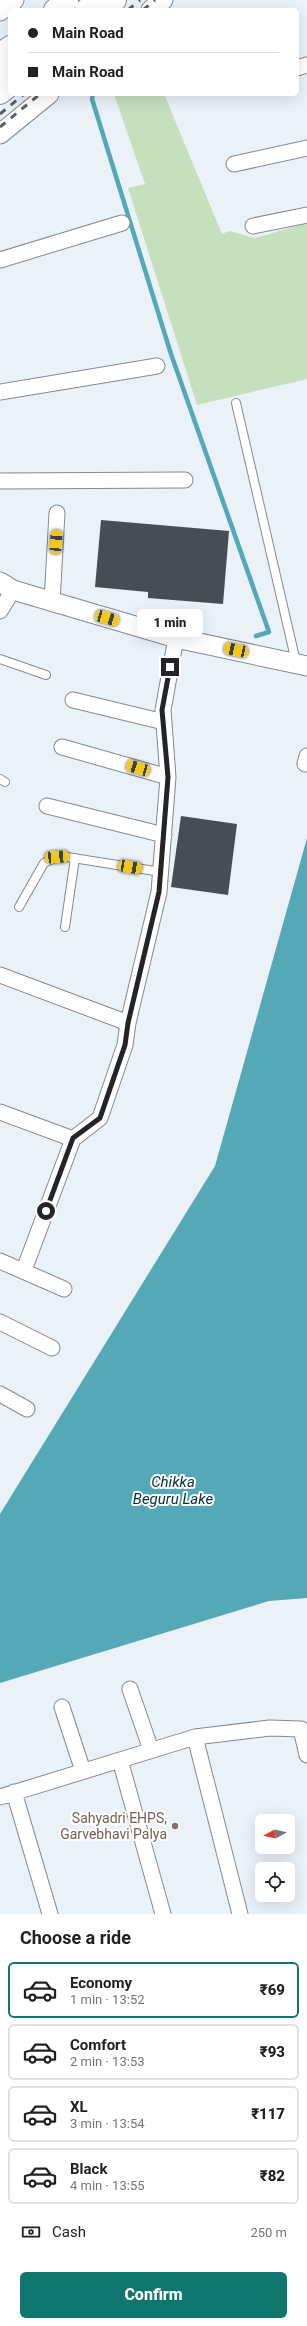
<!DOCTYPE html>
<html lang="en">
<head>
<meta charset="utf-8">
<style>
	:root { --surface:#fff; --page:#f6f6f6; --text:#202124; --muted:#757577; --line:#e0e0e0; --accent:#0f766e }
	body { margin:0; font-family:Roboto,sans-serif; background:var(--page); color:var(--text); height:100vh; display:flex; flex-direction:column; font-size:15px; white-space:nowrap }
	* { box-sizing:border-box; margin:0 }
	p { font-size:13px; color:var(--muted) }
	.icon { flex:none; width:22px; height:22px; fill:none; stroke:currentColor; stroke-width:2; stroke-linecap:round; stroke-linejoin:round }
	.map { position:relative; height:1914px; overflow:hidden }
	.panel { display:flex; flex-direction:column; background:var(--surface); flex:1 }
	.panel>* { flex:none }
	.top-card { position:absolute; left:8px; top:8px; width:291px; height:88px; border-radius:6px; box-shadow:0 4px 16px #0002; display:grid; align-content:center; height:88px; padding:0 20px; background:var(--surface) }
	.needle { width:26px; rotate:262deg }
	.fabs { position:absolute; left:255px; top:1814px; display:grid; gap:8px }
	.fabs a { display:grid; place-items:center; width:40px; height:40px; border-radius:6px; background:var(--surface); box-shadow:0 4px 16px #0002; font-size:20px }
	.end { position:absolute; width:18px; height:18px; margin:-9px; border:5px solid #222427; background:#fff; box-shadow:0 0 0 2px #fff }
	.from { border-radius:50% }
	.bubble { position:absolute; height:28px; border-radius:6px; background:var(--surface); box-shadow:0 4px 16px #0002; font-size:13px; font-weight:800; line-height:28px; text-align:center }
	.car { position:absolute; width:12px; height:24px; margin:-12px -6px; border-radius:5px; box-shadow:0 0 3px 1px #0007; background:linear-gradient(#f5c518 24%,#345 0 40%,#f5c518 0 76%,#345 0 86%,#f5c518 0) }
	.top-card b { display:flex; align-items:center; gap:14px; height:38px; font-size:15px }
	.top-card b+b { border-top:1px solid var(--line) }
	.top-card i { width:10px; height:10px; background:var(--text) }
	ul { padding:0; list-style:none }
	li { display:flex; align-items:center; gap:12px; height:56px; margin:0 8px 6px; padding:0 12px; border:2px solid var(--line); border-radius:6px }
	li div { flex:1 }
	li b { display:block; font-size:15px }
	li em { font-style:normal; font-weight:800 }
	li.on { border-color:var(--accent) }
	li>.icon { width:36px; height:36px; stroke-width:1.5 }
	h2 { padding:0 20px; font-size:18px; line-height:48px }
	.pay { display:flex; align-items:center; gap:10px; height:44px; padding:0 20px; font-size:15px }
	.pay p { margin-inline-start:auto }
	.action { display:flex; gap:8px; margin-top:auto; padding:8px 20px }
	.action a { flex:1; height:46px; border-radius:6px; background:var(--accent); color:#fff; font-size:16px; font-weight:800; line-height:46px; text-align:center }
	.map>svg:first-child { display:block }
</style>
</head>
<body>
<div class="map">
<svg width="307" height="1914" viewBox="0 0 307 1914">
	<rect width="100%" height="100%" fill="#eaf1f7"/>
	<!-- green -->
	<path fill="#c6dfbd" d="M114 94H164L222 234 229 231 255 238 307 223V379L197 405 128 188 145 184Z"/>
	<!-- water -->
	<path fill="#55a8b6" d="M307 838V1598L269 1601 0 1683V1514L215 1166Z"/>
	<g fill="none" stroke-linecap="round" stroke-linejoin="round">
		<!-- stream -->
		<path stroke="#55a8b6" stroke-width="4.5" d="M93 94 92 99 171 354 269 632 256 636"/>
	</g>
	<!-- building -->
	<path fill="#474d52" d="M101 520 229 531 223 604 148 598V592L95 587Z
		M181 816 237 824 228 895 171 887Z"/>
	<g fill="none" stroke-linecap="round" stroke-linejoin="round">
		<!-- service casing -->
		<g stroke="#848a8f" stroke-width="10">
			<path id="service" d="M236 403 296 662
				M0 659 46 675
				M0 779 5 782
				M19 907 44 863 57 857H67L161 872
				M65 927 75 858"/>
		</g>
		<!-- minor casing -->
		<g stroke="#848a8f" stroke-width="17">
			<path id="minor" d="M297 68 307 65
				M234 164 307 148
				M253 226 307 215
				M0 260 122 223
				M0 392 157 366
				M0 481 185 480
				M52 602 57 513
				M0 611 13 590
				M73 700 164 722
				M62 747 168 777
				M305 764 307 756
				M47 806 164 835
				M0 975 128 1023
				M0 1112 73 1139
				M0 1261 64 1289
				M24 1270 73 1139 100 1118 125 1045 128 1023 159 892 168 777 163 710 176 638
				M0 1322 52 1348
				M0 1394 27 1409
				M130 1689 151 1750
				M62 1707 83 1771
				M195 1737 240 1914
				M120 1760 163 1914
				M14 1792 50 1914
				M0 1797 195 1737 270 1728 301 1729 307 1755"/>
		</g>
		<!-- tertiary casing -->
		<g stroke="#848a8f" stroke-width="21">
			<path id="tertiary" d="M151 10 163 0
				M0 11 14 0
				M0 134 49 94
				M0 582 13 590 176 638 307 666"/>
		</g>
		<!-- trunk casing -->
		<g stroke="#848a8f" stroke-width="24">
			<path id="trunk" d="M103 10 115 0
				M0 93 10 85"/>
		</g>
		<!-- motorway casing -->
		<g stroke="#848a8f" stroke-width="24">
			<path id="motorway" d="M55 10 67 0
				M86 10 98 0
				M0 55 10 47
				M0 80 10 71"/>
		</g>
		<!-- service -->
		<use href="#service" stroke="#fff" stroke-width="8"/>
		<!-- minor -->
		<use href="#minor" stroke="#fff" stroke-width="15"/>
		<!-- tertiary -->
		<use href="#tertiary" stroke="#fff" stroke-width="19"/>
		<!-- trunk -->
		<use href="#trunk" stroke="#fff" stroke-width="22"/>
		<!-- motorway -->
		<use href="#motorway" stroke="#fff" stroke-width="22"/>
		<!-- rail -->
		<path stroke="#5b5f62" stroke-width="3" stroke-dasharray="7 7" stroke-linecap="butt" d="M128 10 140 0
			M143 10 155 0
			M0 114 24 94
			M0 127 40 94"/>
	</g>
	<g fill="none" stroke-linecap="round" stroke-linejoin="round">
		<!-- route -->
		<path stroke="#222427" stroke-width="5" d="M46 1211 73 1138 100 1118 125 1045 128 1023 159 892 168 777 162 710 170 667"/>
	</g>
	<!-- markers -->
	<circle fill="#8d6e63" stroke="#fff" stroke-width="1.5" cx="175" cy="1826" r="4"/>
	<g text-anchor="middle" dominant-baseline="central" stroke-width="4" stroke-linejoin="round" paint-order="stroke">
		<!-- education labels -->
		<g font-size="14" fill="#785e54" stroke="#fff" text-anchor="end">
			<text x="167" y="1818">Sahyadri EHPS,<tspan x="167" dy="16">Garvebhavi Palya</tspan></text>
		</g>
		<!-- water labels -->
		<g font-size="15" font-style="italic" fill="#063137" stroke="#fff">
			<text x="173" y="1482">Chikka<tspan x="173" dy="17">Beguru Lake</tspan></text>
		</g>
	</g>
</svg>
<div class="fabs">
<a><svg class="needle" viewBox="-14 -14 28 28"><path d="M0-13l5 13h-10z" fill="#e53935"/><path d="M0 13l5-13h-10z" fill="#757577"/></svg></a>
<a><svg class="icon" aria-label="locate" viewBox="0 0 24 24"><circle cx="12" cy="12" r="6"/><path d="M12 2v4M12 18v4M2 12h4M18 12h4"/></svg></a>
</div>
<i class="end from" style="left:46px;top:1211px"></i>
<i class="end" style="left:170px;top:667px"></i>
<div class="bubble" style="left:137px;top:609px;width:66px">1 min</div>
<i class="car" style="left:56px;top:542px;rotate:4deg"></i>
<i class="car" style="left:107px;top:618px;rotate:106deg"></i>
<i class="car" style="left:236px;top:650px;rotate:282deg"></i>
<i class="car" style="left:138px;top:768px;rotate:286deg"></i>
<i class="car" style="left:57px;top:857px;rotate:86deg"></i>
<i class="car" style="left:130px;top:867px;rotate:100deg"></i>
<div class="top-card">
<b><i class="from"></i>Main Road</b>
<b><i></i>Main Road</b>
</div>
</div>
<section class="panel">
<h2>Choose a ride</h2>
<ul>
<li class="on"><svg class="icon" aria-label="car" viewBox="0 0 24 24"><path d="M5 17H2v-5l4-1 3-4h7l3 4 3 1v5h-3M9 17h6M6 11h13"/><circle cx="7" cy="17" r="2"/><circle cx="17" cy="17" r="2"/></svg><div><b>Economy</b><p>1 min · 13:52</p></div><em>₹69</em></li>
<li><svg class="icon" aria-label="car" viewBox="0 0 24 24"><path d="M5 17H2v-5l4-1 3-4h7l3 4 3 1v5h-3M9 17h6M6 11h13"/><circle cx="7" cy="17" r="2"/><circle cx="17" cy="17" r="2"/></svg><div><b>Comfort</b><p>2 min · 13:53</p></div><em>₹93</em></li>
<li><svg class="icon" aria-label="car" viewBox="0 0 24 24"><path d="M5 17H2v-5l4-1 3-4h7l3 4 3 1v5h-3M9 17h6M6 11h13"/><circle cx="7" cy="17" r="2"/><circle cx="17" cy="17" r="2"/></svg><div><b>XL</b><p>3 min · 13:54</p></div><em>₹117</em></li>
<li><svg class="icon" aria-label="car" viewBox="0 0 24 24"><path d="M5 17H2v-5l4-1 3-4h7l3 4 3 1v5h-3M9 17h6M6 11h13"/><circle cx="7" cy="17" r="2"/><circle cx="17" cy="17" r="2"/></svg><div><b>Black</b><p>4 min · 13:55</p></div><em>₹82</em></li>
</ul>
<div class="pay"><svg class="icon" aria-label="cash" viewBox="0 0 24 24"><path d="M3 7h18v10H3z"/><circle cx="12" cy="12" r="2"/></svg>Cash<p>250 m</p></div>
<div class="action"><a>Confirm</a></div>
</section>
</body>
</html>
